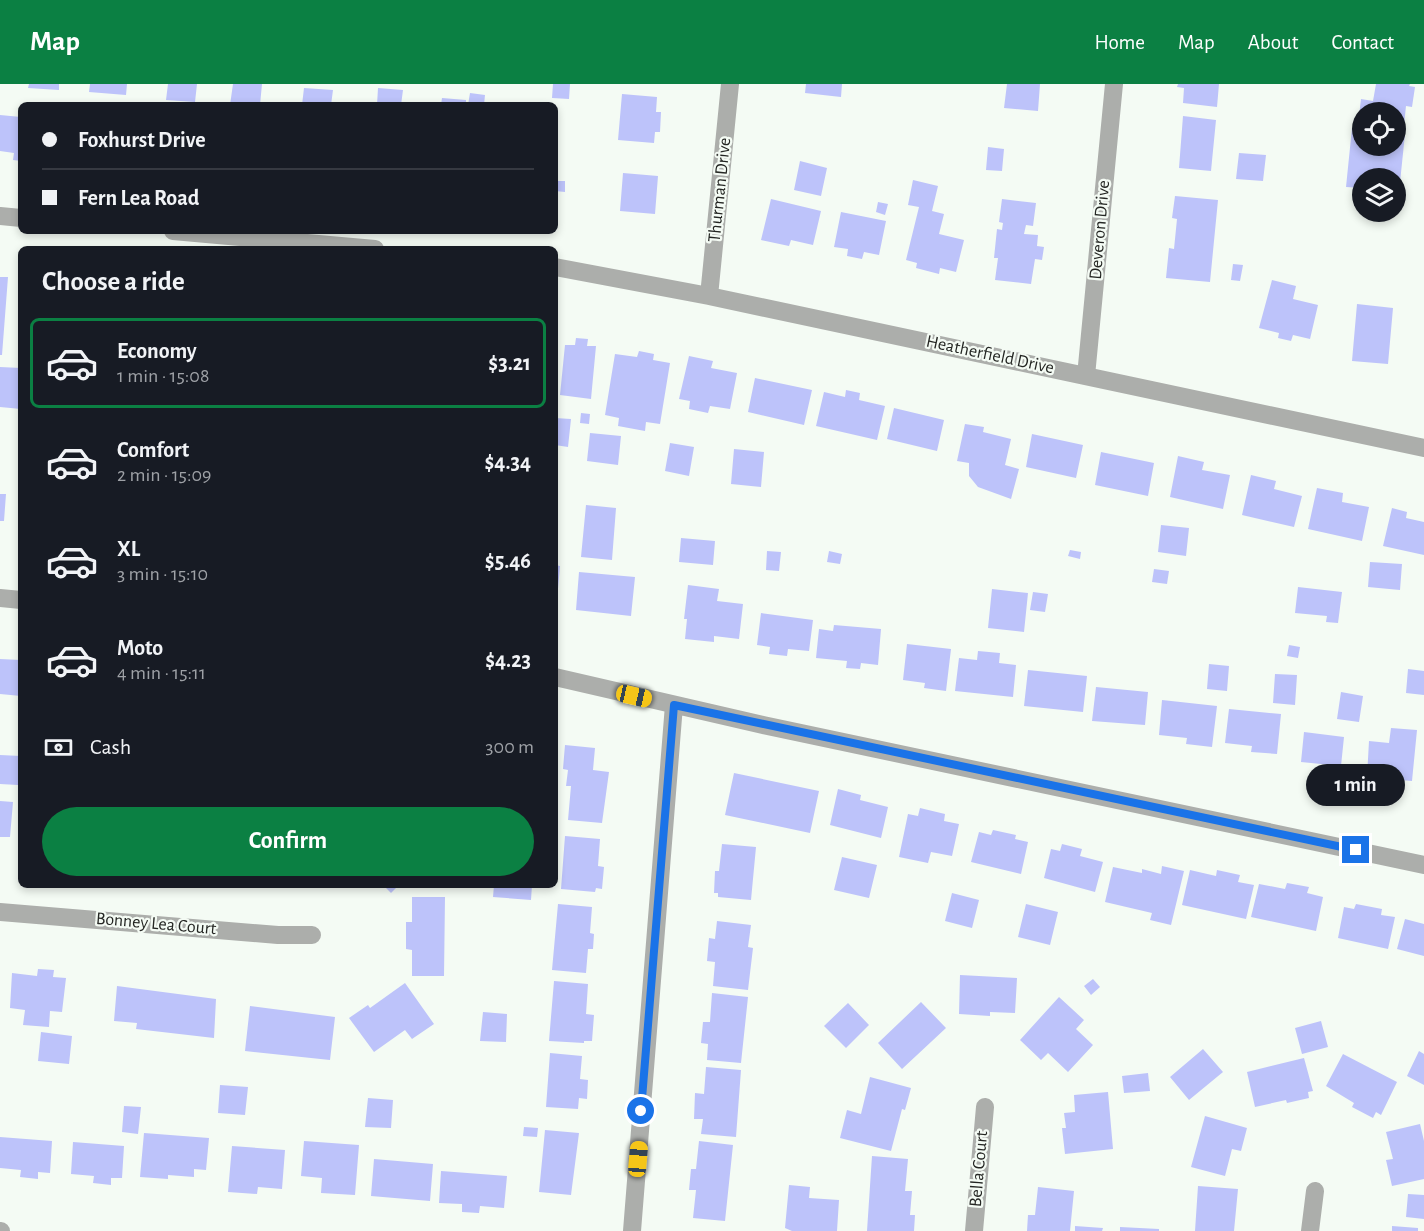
<!DOCTYPE html>
<html lang="en">
<head>
<meta charset="utf-8">
<style>
	:root { --surface:#171b24; --page:#20242c; --text:#f1f3f6; --muted:#9ea1a6; --line:#363941; --accent:#0b8043 }
	body { margin:0; font-family:"Alegreya Sans",sans-serif; background:var(--page); color:var(--text); height:100vh; display:flex; flex-direction:column; font-size:22px; white-space:nowrap }
	* { box-sizing:border-box; margin:0 }
	p { font-size:20px; color:var(--muted) }
	.icon { flex:none; width:33px; height:33px; fill:none; stroke:currentColor; stroke-width:2; stroke-linecap:round; stroke-linejoin:round }
	.map { position:relative; flex:1; overflow:hidden }
	.side { position:absolute; left:18px; top:162px; width:540px; height:642px; display:flex; flex-direction:column; background:var(--surface); border-radius:9px; box-shadow:0 3px 9px #0003 }
	.side>* { flex:none }
	.banner { position:absolute; left:18px; top:18px; width:540px; height:132px; border-radius:9px; box-shadow:0 3px 9px #0003; display:grid; align-content:center; height:132px; padding:0 24px; background:var(--surface) }
	.buttons { position:absolute; left:1352px; top:18px; display:grid; gap:12px }
	.buttons a { display:grid; place-items:center; width:54px; height:54px; border-radius:50%; background:var(--surface); box-shadow:0 3px 9px #0003; font-size:30px }
	.end { position:absolute; width:27px; height:27px; margin:-14px; border:8px solid #1a73e8; background:#fff; box-shadow:0 0 0 3px #fff }
	.from { border-radius:50% }
	.bubble { position:absolute; height:42px; border-radius:21px; background:var(--surface); box-shadow:0 3px 9px #0003; font-size:20px; font-weight:600; line-height:42px; text-align:center }
	.car { position:absolute; width:18px; height:36px; margin:-18px -9px; border-radius:8px; box-shadow:0 0 4px 2px #0007; background:linear-gradient(#f5c518 24%,#345 0 40%,#f5c518 0 76%,#345 0 86%,#f5c518 0) }
	.banner b { display:flex; align-items:center; gap:21px; height:57px; font-size:22px }
	.banner b+b { border-top:2px solid var(--line) }
	.banner i { width:15px; height:15px; background:var(--text) }
	ul { padding:0; list-style:none }
	li { display:flex; align-items:center; gap:18px; height:90px; margin:0 12px 9px; padding:0 12px; border:3px solid transparent; border-radius:9px }
	li div { flex:1 }
	li b { display:block; font-size:22px }
	li em { font-style:normal; font-weight:600 }
	li.active { border-color:var(--accent) }
	li>.icon { width:54px; height:54px; stroke-width:1.5 }
	h2 { padding:0 24px; font-size:27px; line-height:72px }
	.pay { display:flex; align-items:center; gap:15px; height:66px; padding:0 24px; font-size:22px }
	.pay p { margin-inline-start:auto }
	.button { display:flex; gap:12px; margin-top:auto; padding:12px 24px }
	.button a { flex:1; height:69px; border-radius:36px; background:var(--accent); color:#fff; font-size:24px; font-weight:600; line-height:69px; text-align:center }
	header { display:flex; align-items:center; gap:36px; box-sizing:border-box; height:84px; padding:0 30px; background:var(--accent); color:#fff }
	header strong { font-size:28px }
	nav { display:flex; gap:33px; margin-inline-start:auto; font-size:21px }
	.map>svg:first-child { display:block }
</style>
</head>
<body>
<header>
<strong>Map</strong>
<nav><a>Home</a><a>Map</a><a>About</a><a>Contact</a></nav>
</header>
<div class="map">
<svg width="1424" height="1147" viewBox="0 0 1424 1147">
	<rect width="100%" height="100%" fill="#f4fbf4"/>
	<!-- building -->
	<path fill="#bdc3fa" d="M29 0H59V6L28 4Z
		M90 0H127L126 11 89 8Z
		M168 0H197L195 18 166 16Z
		M233 0H262L260 21H230Z
		M553 0H570L569 15 552 14Z
		M806 0H842L841 13 805 9Z
		M1007 0H1040L1038 27 1004 24Z
		M1178 0H1219L1217 23 1183 19 1184 4 1177 3Z
		M1376 0H1410L1409 2 1415 3 1412 23 1406 22 1404 41 1395 40V28H1362V33L1359 32 1361 15 1373 17Z
		M304 4 333 6 331 21H302Z
		M378 4 403 6 401 21H377Z
		M470 9 485 11 484 21H468Z
		M622 10 657 13 656 28H661L660 48H655L654 59 618 56Z
		M442 14 466 16V21H441Z
		M0 31 21 33V77L13 76 14 69 0 67Z
		M1183 32 1216 36 1211 87 1179 84Z
		M1352 44 1362 45V62H1395V49L1405 50 1399 108 1395 107V94H1362V104L1346 103Z
		M988 63 1004 65 1002 87 986 86Z
		M1239 69 1266 71 1263 97 1236 95Z
		M800 77 827 84 821 112 794 106Z
		M623 89 658 92 655 130 620 127Z
		M913 96 938 102 932 127 944 130 939 150 964 156 956 188 940 184 939 190 916 184 917 179 906 176 919 123 908 121Z
		M555 97H565V108L555 107Z
		M1175 112 1218 116 1210 198 1166 194 1169 164 1174 165 1177 135 1172 134Z
		M771 115 821 127 813 161 791 156 789 162 761 156Z
		M1002 115 1036 119 1033 142 1026 141 1024 150 1038 151 1037 162 1044 163 1042 176 1035 175 1031 200 995 196 998 174H994L997 145 1002 146 1003 139 999 138Z
		M878 118 888 120 885 131 876 128Z
		M841 128 886 137 879 171 864 168 862 175 847 172 848 165 834 163Z
		M1233 180 1243 181 1240 197 1231 196Z
		M0 193H8L2 271H0Z
		M1272 196 1296 202 1293 215 1318 221 1310 255 1293 251 1291 257 1278 254 1279 249 1259 244Z
		M1357 220 1393 224 1388 280 1352 277Z
		M576 254 588 255 587 262H596L591 315 560 311 565 261H575Z
		M639 267 654 270 653 276 670 279 660 340 646 338 645 347 618 342 619 334 605 331 615 270 637 273Z
		M689 272 713 277 711 284 737 289 730 325 710 322 708 329 689 325 690 317 679 315Z
		M0 283 21 284V325L0 323Z
		M755 294 812 306 804 341 748 328Z
		M846 306 860 309 859 316 885 322 877 356 816 342 824 308 845 313Z
		M894 324 944 336 937 367 887 355Z
		M581 329 590 330 589 340 580 339Z
		M555 334 571 335 568 363 555 361Z
		M965 340 984 343 983 348 1011 355 1005 381 1019 385 1011 415 978 403 969 392V379L957 377Z
		M590 349 621 352 618 381 587 377Z
		M1032 350 1083 361 1076 394 1026 383Z
		M670 359 694 363 689 392 665 387Z
		M734 365 764 368 761 403 731 400Z
		M1101 368 1154 379 1148 412 1095 401Z
		M1178 372 1204 378 1202 386 1230 391 1223 425 1170 413Z
		M1251 391 1276 397 1274 405 1302 412 1294 443 1242 431Z
		M1317 404 1343 409 1342 418 1369 423 1362 457 1308 445Z
		M0 410H6L4 437H0Z
		M586 421 616 424 612 476 581 473Z
		M1392 424 1407 428 1406 434 1424 438V471L1383 462Z
		M1161 441 1189 444 1186 472 1158 468Z
		M681 454 715 457 713 481 679 478Z
		M1070 466 1081 468 1080 475 1068 472Z
		M767 467 781 468 779 487 766 486Z
		M829 467 842 470 840 480 827 478Z
		M1370 478 1402 480 1400 506 1368 503Z
		M555 481 560 482 557 516H555Z
		M1154 485 1169 487 1167 500 1152 498Z
		M579 488 635 493 631 532 576 526Z
		M688 501 719 505 717 517 743 520 739 555 714 552V558L685 555 687 535H684Z
		M1298 503 1342 508 1338 539 1326 538 1327 532 1295 529Z
		M992 505 1028 509 1024 548 988 544Z
		M1033 508 1048 510 1045 528 1030 526Z
		M761 529 813 536 809 567 788 565 787 572 769 570 770 563 757 561Z
		M834 541 881 545 878 581 861 579 860 585 846 584 847 577 816 574 819 545 833 547Z
		M907 560 951 565 946 607 924 604 925 599 903 596Z
		M1289 561 1300 563 1298 574 1287 572Z
		M978 567 1000 569 999 579 1016 581 1013 613 955 607 959 574 977 576Z
		M0 575 21 576V612L0 610Z
		M1209 580 1229 582 1227 607 1207 605Z
		M1408 585 1424 587V611L1406 609Z
		M1028 586 1087 592 1083 628 1024 622Z
		M1275 590 1297 591 1295 621 1273 619Z
		M1096 603 1148 608 1145 641 1092 637Z
		M1341 608 1363 612 1359 638 1337 635Z
		M1162 616 1217 622 1212 663 1186 660 1187 654 1159 651Z
		M1229 625 1281 630 1277 670 1251 668 1252 662 1225 659Z
		M1391 644 1417 646 1412 697 1367 693 1369 657 1389 659Z
		M1304 648 1344 653 1341 682 1301 678Z
		M565 661 595 664 593 686 609 688 602 739 568 736 571 702H566L568 686 563 685Z
		M0 671 21 672 18 701 0 700Z
		M734 689 819 707 810 749 725 731Z
		M838 705 861 711 860 716 888 723 881 754 830 741Z
		M0 717 13 718 10 753H0Z
		M920 724 945 730 944 737 959 740 952 772 931 768 928 779 899 773 908 730 918 732Z
		M993 746 1016 751 1015 755 1028 758 1021 790 971 778 979 748 991 751Z
		M565 752 600 755 598 782 604 783 602 805 596 804 595 808 561 805Z
		M722 760 756 763 751 816 718 813V809H714L715 787H719Z
		M1062 760 1082 765 1080 772 1103 778 1095 808 1044 794 1051 765 1060 767Z
		M842 773 877 781 869 814 834 806Z
		M1162 782 1184 787 1171 841 1150 836 1152 829 1105 818 1113 783 1142 789V785L1161 790Z
		M1190 786 1216 792 1217 786 1240 791 1238 798 1254 801 1246 835 1182 821Z
		M1287 799 1309 803 1307 809 1323 813 1316 847 1251 833 1259 800 1285 805Z
		M383 801H399L391 809Z
		M494 801H532L531 816 493 813Z
		M952 809 979 816 972 844 945 837Z
		M412 813H445L444 892H412V866L406 865V838H412Z
		M558 820 592 823 590 849 594 850 593 865H588L586 889 552 886Z
		M1026 820 1058 828 1050 861 1018 853Z
		M1356 820 1382 825 1381 831 1395 833 1388 865 1338 854 1344 823 1354 825Z
		M1405 835 1424 840V872L1397 865Z
		M717 837 751 841 748 863 753 864 748 906 713 902 715 878 707 877 709 854 715 855Z
		M38 885 54 886 53 893 66 894 62 928 50 927 49 943 23 941 25 926 10 924 12 889 37 892Z
		M960 891 1017 894 1015 929 990 928V932L959 930Z
		M1093 895 1100 903 1091 911 1084 902Z
		M554 897 588 900 586 930 594 931 592 957H584V959L549 957Z
		M405 899 434 940 412 955 405 946 374 968 349 934 368 921 370 924Z
		M117 902 216 915 214 954 136 945 137 939 114 937Z
		M712 909 748 913 741 979 707 976 708 960 701 959 703 938H710Z
		M1059 913 1084 936 1076 945 1093 961 1068 988 1048 969 1041 976 1020 956Z
		M921 918 946 944 902 985 878 959Z
		M848 919 869 941 846 964 824 942Z
		M250 922 335 933 330 976 245 967Z
		M483 928 507 930 506 958 480 957Z
		M1321 937 1328 963 1302 970 1295 944Z
		M41 948 72 952 69 980 38 977Z
		M1203 965 1223 988 1189 1016 1170 993Z
		M1419 967 1424 970V1001L1407 992Z
		M550 969 582 972 580 995 588 996 587 1015 579 1014 578 1025 546 1023Z
		M1343 970 1397 998 1381 1031 1376 1028 1373 1034 1352 1023 1354 1019 1326 1002Z
		M1304 974 1313 1007 1308 1008 1309 1014 1287 1019 1286 1016 1255 1023 1247 988Z
		M706 983 741 986 736 1053 701 1050 703 1035H694L695 1009 704 1010Z
		M1148 989 1150 1007 1124 1009 1122 992Z
		M870 993 911 1004 905 1026 902 1025 891 1067 840 1054 847 1026 861 1030Z
		M220 1001 248 1003 245 1031 218 1029Z
		M1108 1008 1113 1065 1065 1070 1062 1044H1066L1064 1029 1075 1028 1074 1011Z
		M368 1014 393 1016 391 1044 365 1043Z
		M124 1022 141 1023 138 1050 122 1048Z
		M1205 1032 1247 1044 1241 1067 1232 1065 1225 1092 1191 1083Z
		M1420 1040 1424 1057V1095L1392 1102 1386 1076 1393 1075 1386 1048Z
		M524 1043 538 1044 537 1053 523 1052Z
		M545 1046 579 1049 571 1111 539 1108Z
		M144 1049 209 1054 206 1086 194 1085V1093L168 1091V1095L140 1093Z
		M0 1053 52 1057 50 1089 38 1088V1095L20 1093 21 1086 0 1084Z
		M304 1057 359 1061 355 1111 321 1109 322 1094 301 1092Z
		M699 1057 733 1061 725 1137 693 1134 696 1106H689L691 1085H696Z
		M73 1058 124 1062 122 1094H111V1101L93 1099 94 1092 71 1090Z
		M232 1062 285 1066 282 1105 258 1103 257 1110 228 1108Z
		M872 1072 908 1075 905 1107H912L910 1131H915L914 1147H867Z
		M374 1075 433 1080 430 1117 371 1112Z
		M441 1087 507 1092 504 1124 480 1122 479 1129 462 1128V1120L439 1119Z
		M789 1101 810 1103 809 1114 839 1116 837 1147H792L785 1144Z
		M1198 1102 1238 1105 1234 1147H1195Z
		M1038 1103 1074 1107 1070 1147H1027L1028 1131H1035Z
		M1408 1110 1424 1111V1135L1406 1133Z
		M1075 1142 1103 1144 1102 1147H1075Z
		M1392 1142 1418 1144V1147H1392Z
		M1120 1143 1159 1145V1147H1120Z"/>
	<g fill="none" stroke-linecap="round" stroke-linejoin="round">
		<!-- minor -->
		<path stroke="#acaeab" stroke-width="18" d="M0 132 21 134
			M173 147 375 165
			M555 183 709 212 1424 364
			M709 212 730 0
			M1086 292 1114 0
			M0 514 21 516
			M555 593 763 641 1424 781
			M0 828 278 851H312
			M0 1147H1
			M632 1147 674 621
			M974 1147 985 1023
			M1310 1147 1315 1107"/>
	</g>
	<g fill="none" stroke-linecap="round" stroke-linejoin="round">
		<!-- route -->
		<path stroke="#1a73e8" stroke-width="8" d="M641 1027 674 621 1356 766"/>
	</g>
	<g text-anchor="middle" dominant-baseline="central" stroke-width="4.5" stroke-linejoin="round" paint-order="stroke">
		<!-- street labels -->
		<g font-size="18" fill="#242623" stroke="#f4fbf4">
			<text transform="translate(720 106) rotate(-84)">Thurman Drive</text>
			<text transform="translate(1100 146) rotate(-85)">Deveron Drive</text>
			<text transform="translate(990 271) rotate(12)">Heatherfield Drive</text>
			<text transform="translate(156 840) rotate(5)">Bonney Lea Court</text>
			<text transform="translate(979 1085) rotate(-85)">Bella Court</text>
		</g>
	</g>
</svg>
<div class="buttons">
<a><svg class="icon" aria-label="locate" viewBox="0 0 24 24"><circle cx="12" cy="12" r="6"/><path d="M12 2v4M12 18v4M2 12h4M18 12h4"/></svg></a>
<a><svg class="icon" aria-label="layers" viewBox="0 0 24 24"><path d="M12 4l9 5-9 5-9-5zM3 14l9 5 9-5"/></svg></a>
</div>
<i class="end from" style="left:641px;top:1027px"></i>
<i class="end" style="left:1356px;top:766px"></i>
<div class="bubble" style="left:1306px;top:680px;width:99px">1 min</div>
<i class="car" style="left:634px;top:612px;rotate:103deg"></i>
<i class="car" style="left:638px;top:1075px;rotate:5deg"></i>
<div class="banner">
<b><i class="from"></i>Foxhurst Drive</b>
<b><i></i>Fern Lea Road</b>
</div>
<section class="side">
<h2>Choose a ride</h2>
<ul>
<li class="active"><svg class="icon" aria-label="car" viewBox="0 0 24 24"><path d="M5 17H2v-5l4-1 3-4h7l3 4 3 1v5h-3M9 17h6M6 11h13"/><circle cx="7" cy="17" r="2"/><circle cx="17" cy="17" r="2"/></svg><div><b>Economy</b><p>1 min · 15:08</p></div><em>$3.21</em></li>
<li><svg class="icon" aria-label="car" viewBox="0 0 24 24"><path d="M5 17H2v-5l4-1 3-4h7l3 4 3 1v5h-3M9 17h6M6 11h13"/><circle cx="7" cy="17" r="2"/><circle cx="17" cy="17" r="2"/></svg><div><b>Comfort</b><p>2 min · 15:09</p></div><em>$4.34</em></li>
<li><svg class="icon" aria-label="car" viewBox="0 0 24 24"><path d="M5 17H2v-5l4-1 3-4h7l3 4 3 1v5h-3M9 17h6M6 11h13"/><circle cx="7" cy="17" r="2"/><circle cx="17" cy="17" r="2"/></svg><div><b>XL</b><p>3 min · 15:10</p></div><em>$5.46</em></li>
<li><svg class="icon" aria-label="car" viewBox="0 0 24 24"><path d="M5 17H2v-5l4-1 3-4h7l3 4 3 1v5h-3M9 17h6M6 11h13"/><circle cx="7" cy="17" r="2"/><circle cx="17" cy="17" r="2"/></svg><div><b>Moto</b><p>4 min · 15:11</p></div><em>$4.23</em></li>
</ul>
<div class="pay"><svg class="icon" aria-label="cash" viewBox="0 0 24 24"><path d="M3 7h18v10H3z"/><circle cx="12" cy="12" r="2"/></svg>Cash<p>300 m</p></div>
<div class="button"><a>Confirm</a></div>
</section>
</div>
</body>
</html>
